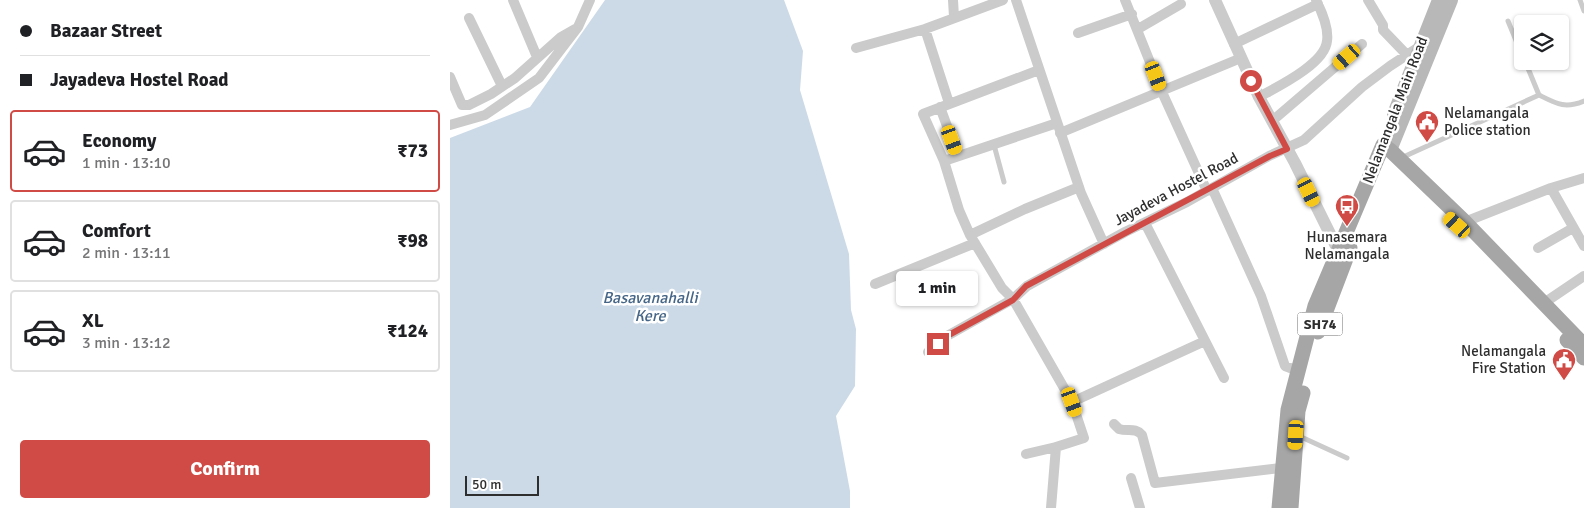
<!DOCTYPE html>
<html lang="en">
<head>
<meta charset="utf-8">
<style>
	:root { --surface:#fff; --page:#f6f6f6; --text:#202124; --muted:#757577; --line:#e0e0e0; --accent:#d04b45 }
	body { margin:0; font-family:Signika,sans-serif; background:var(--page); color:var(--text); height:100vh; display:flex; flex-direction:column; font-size:19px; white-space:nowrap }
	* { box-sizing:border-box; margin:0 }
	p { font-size:16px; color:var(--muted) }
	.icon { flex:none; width:28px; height:28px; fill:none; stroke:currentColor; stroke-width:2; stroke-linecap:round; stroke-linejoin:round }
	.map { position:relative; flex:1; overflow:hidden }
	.sheet { display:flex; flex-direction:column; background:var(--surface); width:450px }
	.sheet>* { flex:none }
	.guide { display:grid; align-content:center; height:110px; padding:0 20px; background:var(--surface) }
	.buttons { position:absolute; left:1064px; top:15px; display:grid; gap:10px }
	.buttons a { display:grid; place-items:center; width:55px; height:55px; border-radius:5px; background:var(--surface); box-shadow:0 1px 4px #0004; font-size:25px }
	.scale { position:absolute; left:15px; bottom:12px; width:74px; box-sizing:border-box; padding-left:5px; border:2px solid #2e2e2e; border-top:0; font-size:14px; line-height:18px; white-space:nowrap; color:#2e2e2e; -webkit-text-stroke:4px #fff; paint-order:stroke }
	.end { position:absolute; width:22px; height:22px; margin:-11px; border:6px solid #d04b45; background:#fff; box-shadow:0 0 0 2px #fff }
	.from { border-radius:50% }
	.bubble { position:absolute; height:35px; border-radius:5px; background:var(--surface); box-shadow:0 1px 4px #0004; font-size:16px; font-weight:700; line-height:35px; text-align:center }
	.car { position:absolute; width:15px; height:30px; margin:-15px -8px; border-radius:6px; box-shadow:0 0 4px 1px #0007; background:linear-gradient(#f5c518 24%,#345 0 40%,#f5c518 0 76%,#345 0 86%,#f5c518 0) }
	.guide b { display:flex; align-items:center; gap:18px; height:48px; font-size:19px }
	.guide b+b { border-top:1px solid var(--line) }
	.guide i { width:12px; height:12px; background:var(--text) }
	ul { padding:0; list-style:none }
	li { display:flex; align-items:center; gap:15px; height:82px; margin:0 10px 8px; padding:0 10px; border:2px solid var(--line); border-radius:5px }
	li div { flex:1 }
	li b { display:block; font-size:19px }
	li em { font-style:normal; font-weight:700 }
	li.selected { border-color:var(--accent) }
	li>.icon { width:45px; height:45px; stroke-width:1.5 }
	.action { display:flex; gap:10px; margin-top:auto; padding:10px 20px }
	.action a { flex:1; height:58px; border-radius:5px; background:var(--accent); color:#fff; font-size:20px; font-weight:700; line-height:58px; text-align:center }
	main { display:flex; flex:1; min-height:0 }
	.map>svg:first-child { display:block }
</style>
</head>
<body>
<main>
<section class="sheet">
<div class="guide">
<b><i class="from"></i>Bazaar Street</b>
<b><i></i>Jayadeva Hostel Road</b>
</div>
<ul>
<li class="selected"><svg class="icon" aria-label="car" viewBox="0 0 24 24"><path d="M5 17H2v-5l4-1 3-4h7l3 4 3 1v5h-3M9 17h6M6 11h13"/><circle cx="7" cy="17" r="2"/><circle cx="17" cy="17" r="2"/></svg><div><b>Economy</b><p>1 min · 13:10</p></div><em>₹73</em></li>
<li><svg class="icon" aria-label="car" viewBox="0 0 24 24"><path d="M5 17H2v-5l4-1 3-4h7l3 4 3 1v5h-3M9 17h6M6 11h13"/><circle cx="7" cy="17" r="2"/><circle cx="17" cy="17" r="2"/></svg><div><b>Comfort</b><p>2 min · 13:11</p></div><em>₹98</em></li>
<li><svg class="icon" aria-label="car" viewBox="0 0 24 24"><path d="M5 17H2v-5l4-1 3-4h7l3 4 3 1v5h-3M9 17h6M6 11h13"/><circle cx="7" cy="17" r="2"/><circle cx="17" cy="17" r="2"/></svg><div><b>XL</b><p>3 min · 13:12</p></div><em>₹124</em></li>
</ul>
<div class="action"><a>Confirm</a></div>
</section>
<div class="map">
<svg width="1134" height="508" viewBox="0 0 1134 508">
	<rect width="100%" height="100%" fill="#fff"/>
	<!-- water -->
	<path fill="#ccdae8" d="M155 0H334L353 51 350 90 399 254 401 310 406 329 405 386 386 416 400 491V508H0V138L80 107Z"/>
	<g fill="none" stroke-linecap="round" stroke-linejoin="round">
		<!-- service -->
		<path stroke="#cbcbcb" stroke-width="5" d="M1130 0 1134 11
			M1058 21 1072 55
			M1075 61 1089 95C1107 104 1115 109 1134 101
			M544 145 554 182
			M951 158 1089 95
			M849 436 897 458"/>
		<!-- minor -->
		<path stroke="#cbcbcb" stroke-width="10" d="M63 0 87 57
			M503 0 504 17
			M566 0 631 193 654 244
			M675 0 712 92 757 191
			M918 0 933 25V30L957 55
			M19 18 52 86
			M475 29 499 103
			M688 29 731 4
			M628 33 682 14
			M784 44 868 4
			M406 48 475 29 553 0
			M0 77 12 105H19L41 94 65 78 111 37 125 29
			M809 97C827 87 875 64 877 41 879 28 872 12 866 0
			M490 107 508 156
			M822 121 912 44
			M0 125 35 115 89 78 128 27 140 0
			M610 133 791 58
			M494 161 607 123
			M762 188 811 296 835 366 848 371
			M1101 188 1134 246
			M695 223 774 378
			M1007 225 1101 188 1134 178
			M520 235 575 209 629 187
			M1088 248 1123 228
			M425 284 525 243
			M1094 303 1134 276
			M478 352 497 336 563 299 577 286 675 232 737 202 819 156 854 140 912 87 940 66 969 47 970 45
			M622 402 755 341
			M664 424 669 429C678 432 685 427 692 435L705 483 838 467
			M576 454 606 447 634 438 622 402 563 299 552 288 520 235 509 210 494 161 473 114 589 70
			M681 478 690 508
			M601 508 606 447"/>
		<!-- tertiary -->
		<path stroke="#cbcbcb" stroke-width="12" d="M765 0 809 97 845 163 888 250"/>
		<!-- secondary -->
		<path stroke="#b8b8b8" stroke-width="14" d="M944 114 989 0
			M940 150 1001 0"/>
		<!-- primary -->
		<path stroke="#a6a6a6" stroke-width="15" d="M868 332 900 248
			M1117 340 1134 358
			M829 508 838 410 865 306 933 145 940 150 1015 222 1134 345
			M841 508 848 411 853 393"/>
	</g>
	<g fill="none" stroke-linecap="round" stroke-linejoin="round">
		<!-- route -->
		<path stroke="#d04b45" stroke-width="6" d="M488 344 497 336 563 300 576 286 820 156 837 149 801 81"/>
	</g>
	<!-- icons -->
	<defs>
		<g id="civic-pin" transform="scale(1.25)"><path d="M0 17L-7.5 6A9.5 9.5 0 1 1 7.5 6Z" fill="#d04b45" stroke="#fff"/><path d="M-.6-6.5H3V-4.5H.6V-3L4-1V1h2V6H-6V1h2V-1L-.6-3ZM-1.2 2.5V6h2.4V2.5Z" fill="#fff"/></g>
		<g id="bus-pin" transform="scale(1.25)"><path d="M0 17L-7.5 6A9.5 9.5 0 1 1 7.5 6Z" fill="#d04b45" stroke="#fff"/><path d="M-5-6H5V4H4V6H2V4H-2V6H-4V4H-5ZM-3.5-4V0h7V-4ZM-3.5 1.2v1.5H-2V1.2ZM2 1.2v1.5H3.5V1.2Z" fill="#fff"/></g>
	</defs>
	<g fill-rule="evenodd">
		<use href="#civic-pin" x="977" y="122"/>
		<use href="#bus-pin" x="897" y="206"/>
		<use href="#civic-pin" x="1114" y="360"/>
	</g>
	<g text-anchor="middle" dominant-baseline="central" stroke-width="5" stroke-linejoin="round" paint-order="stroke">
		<!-- shield labels -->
		<rect fill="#fff" stroke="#6d6d6d" stroke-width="1" x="847.5" y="312.5" width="45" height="23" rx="4"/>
		<g font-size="14" font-weight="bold" fill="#2e2e2e">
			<text x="870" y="324">SH74</text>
		</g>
		<!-- street labels -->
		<g font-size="15" fill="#2e2e2e" stroke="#fff">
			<text transform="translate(945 110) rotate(-69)">Nelamangala Main Road</text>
			<text transform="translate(726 189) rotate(-28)">Jayadeva Hostel Road</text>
		</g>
		<!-- poi labels -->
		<g font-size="15" fill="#2e2e2e" stroke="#fff" text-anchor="start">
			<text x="994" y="113">Nelamangala<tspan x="994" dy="17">Police station</tspan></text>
			<text x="897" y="237" text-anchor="middle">Hunasemara<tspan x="897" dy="17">Nelamangala</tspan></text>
			<text x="1096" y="351" text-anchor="end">Nelamangala<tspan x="1096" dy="17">Fire Station</tspan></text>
		</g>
		<!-- water labels -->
		<g font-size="16" font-style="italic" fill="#466687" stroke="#fff">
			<text x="200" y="298">Basavanahalli<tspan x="200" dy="18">Kere</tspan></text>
		</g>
	</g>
</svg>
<div class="buttons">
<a><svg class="icon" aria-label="layers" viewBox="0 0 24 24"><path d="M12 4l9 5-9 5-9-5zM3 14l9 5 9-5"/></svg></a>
</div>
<div class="scale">50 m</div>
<i class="end from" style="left:801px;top:81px"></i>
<i class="end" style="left:488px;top:344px"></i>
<div class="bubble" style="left:446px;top:271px;width:82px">1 min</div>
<i class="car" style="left:897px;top:57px;rotate:229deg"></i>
<i class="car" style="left:706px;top:76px;rotate:159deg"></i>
<i class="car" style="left:502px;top:140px;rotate:160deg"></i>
<i class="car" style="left:859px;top:192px;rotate:154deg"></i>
<i class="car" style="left:1007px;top:225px;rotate:312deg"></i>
<i class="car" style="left:622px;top:402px;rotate:160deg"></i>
<i class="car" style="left:846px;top:435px;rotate:184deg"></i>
</div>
</main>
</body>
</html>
